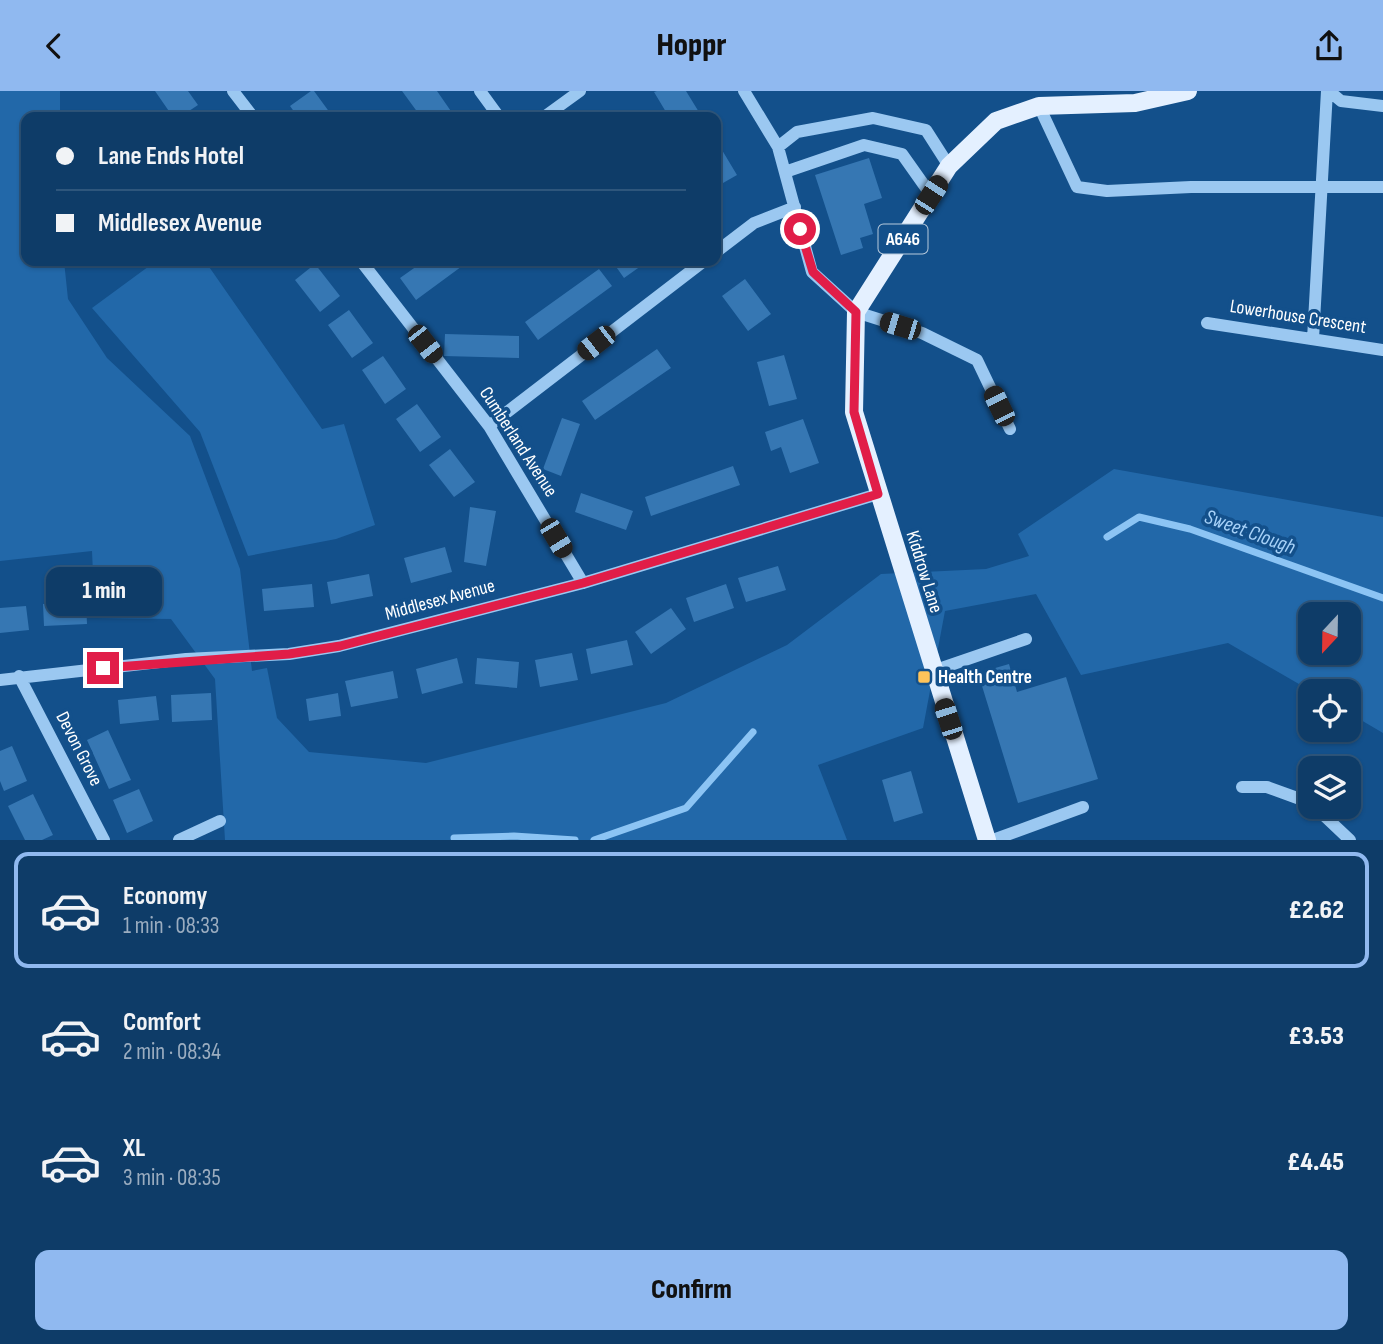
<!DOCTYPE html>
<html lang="en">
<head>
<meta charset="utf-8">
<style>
	:root { --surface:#0e3c68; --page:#17436e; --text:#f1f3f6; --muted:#9badc0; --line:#2e567c; --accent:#90b9f0 }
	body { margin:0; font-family:"Sofia Sans Condensed",sans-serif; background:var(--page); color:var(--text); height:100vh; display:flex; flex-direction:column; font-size:26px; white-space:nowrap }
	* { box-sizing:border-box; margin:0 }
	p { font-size:23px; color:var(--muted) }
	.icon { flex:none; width:38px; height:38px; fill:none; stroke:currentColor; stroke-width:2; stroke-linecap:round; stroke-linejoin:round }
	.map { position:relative; height:749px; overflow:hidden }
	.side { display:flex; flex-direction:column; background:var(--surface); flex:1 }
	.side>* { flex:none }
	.hud { position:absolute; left:21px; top:21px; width:700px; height:154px; border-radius:14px; box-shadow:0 2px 5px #0004,0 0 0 2px var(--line); display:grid; align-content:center; height:154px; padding:0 35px; background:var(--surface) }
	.needle { width:46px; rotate:202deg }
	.tools { position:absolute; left:1298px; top:511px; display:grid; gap:14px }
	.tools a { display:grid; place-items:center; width:63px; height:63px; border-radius:14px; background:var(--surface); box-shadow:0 2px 5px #0004,0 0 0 2px var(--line); font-size:35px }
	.end { position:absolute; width:32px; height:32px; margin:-16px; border:9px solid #e11d48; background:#fff; box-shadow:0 0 0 4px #fff }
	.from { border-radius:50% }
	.bubble { position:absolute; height:49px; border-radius:14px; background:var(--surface); box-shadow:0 2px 5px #0004,0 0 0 2px var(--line); font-size:23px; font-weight:800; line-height:49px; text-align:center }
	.car { position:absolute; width:21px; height:42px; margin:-21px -10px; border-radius:9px; box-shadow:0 0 5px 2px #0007; background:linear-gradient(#222 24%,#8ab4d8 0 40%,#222 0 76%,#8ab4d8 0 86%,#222 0) }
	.hud b { display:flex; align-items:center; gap:24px; height:66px; font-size:26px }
	.hud b+b { border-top:2px solid var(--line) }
	.hud i { width:18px; height:18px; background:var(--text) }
	ul { padding:12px 0 0; list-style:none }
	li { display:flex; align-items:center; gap:21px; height:116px; margin:0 14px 10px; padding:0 21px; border:4px solid transparent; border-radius:14px }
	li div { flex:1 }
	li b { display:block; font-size:26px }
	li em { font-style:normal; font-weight:800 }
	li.current { border-color:var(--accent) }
	li>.icon { width:63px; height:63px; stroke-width:1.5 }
	.action { display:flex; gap:14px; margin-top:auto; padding:14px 35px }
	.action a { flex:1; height:80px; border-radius:14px; background:var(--accent); color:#111; font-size:28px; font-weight:800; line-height:80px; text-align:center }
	header { display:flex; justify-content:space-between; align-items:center; height:91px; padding:0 35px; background:var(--accent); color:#111; font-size:32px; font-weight:800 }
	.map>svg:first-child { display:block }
</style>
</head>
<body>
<header><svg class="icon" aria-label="back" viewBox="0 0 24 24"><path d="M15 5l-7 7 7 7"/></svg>Hoppr<svg class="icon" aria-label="share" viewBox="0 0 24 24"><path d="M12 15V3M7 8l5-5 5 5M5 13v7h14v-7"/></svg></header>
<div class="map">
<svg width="1383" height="749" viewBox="0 0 1383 749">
	<rect width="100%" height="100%" fill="#13508b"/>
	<!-- green -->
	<path fill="#2268a9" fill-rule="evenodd" d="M0 0H60V26H26V170H64L68 208 107 267 190 345 240 478 252 580 267 577 277 627 309 661 426 672 666 612 787 554 881 483 986 478 1029 465 1018 443 1114 378 1383 426V642L1349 622V600H1311L1228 552 1081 584 1036 503 945 520 923 637 818 674 847 749H225L215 588 171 528 95 527 92 460 0 470ZM1311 523H1349V562H1311Z
		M156 170H205L322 338 344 333 375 434 336 448 248 465 200 341 92 217Z"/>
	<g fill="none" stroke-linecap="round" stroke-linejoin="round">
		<!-- stream -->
		<path stroke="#8cc4f4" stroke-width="7" d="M1107 446 1139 426 1190 438 1383 507
			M454 747 514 745 575 749
			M594 749 686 717 753 641"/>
	</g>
	<!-- building -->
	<path fill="#3677b3" d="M155 0H188L198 14 180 26H173Z
		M311 0H314L333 26H298L290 15Z
		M402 0H437L455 26H421Z
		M657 0H686L702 26H669L654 1Z
		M716 49 737 84 716 96Z
		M869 67 882 107 864 113 873 143 860 147 863 157 841 164 815 84Z
		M424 170H469L416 209 400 187Z
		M612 170H648L624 187Z
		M315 173 340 205 320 221 295 189Z
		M599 178 612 195 538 249 525 231Z
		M745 188 771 223 748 240 722 205Z
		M349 219 373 252 352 267 328 234Z
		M445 243 519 245V267L444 265Z
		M657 258 671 277 595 329 582 310Z
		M784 264 797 308 769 315 757 271Z
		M383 265 406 298 385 313 362 279Z
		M417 313 441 346 420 361 396 328Z
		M562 327 580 333 561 385 543 378Z
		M803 328 819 372 790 382 781 356 771 360 765 341Z
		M450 358 475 391 454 406 429 374Z
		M733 375 740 394 651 425 645 406Z
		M581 402 633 420 626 439 575 421Z
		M470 416 496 420 486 475 464 471Z
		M445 456 452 481 411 492 404 467Z
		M778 475 786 499 746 511 738 487Z
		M369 483 373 505 331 513 327 491Z
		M312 493 314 516 264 520 262 498Z
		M726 493 734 517 694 531 686 507Z
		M86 510 87 533 44 535 43 513Z
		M26 515 29 539 0 542V517Z
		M671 517 686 538 651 563 635 541Z
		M627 549 633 574 591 583 586 558Z
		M572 562 578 589 540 596 535 569Z
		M457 567 463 592 422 603 416 578Z
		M477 567 519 571 517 597 475 593Z
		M1009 573 1017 601 1066 586 1098 688 1018 712 978 582Z
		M393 580 398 607 351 616 345 590Z
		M211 602 212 629 172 631 171 604Z
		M338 602 341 625 309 630 306 608Z
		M156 605 159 629 120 633 118 609Z
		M108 639 131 689 109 698 87 649Z
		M12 655 27 690 4 700 0 690V660Z
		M911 680 923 722 894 731 882 689Z
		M139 698 153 730 127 742 113 709Z
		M33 703 53 744 42 749H25L8 715Z"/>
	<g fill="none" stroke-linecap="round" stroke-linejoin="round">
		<!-- minor -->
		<path stroke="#9bc8f1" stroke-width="12" d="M233 0 253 26
			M480 0 499 26
			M744 0 778 56 812 181 856 221 922 242 977 269 1010 338
			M1329 0 1341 10 1383 15
			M1039 15 1077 96 1107 100 1191 96H1383
			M544 26 580 0
			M778 56 797 41 873 27 926 39 949 75
			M785 81 864 54 902 63 931 104
			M716 161 754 132 795 116
			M361 170 489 335 583 492
			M1207 232 1383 259
			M1313 248 1327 0
			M489 335 704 170
			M933 580 1026 548
			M19 585 104 749
			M0 589 186 568 289 563 339 555 583 492 878 403
			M1242 696H1267L1311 712
			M1315 716 1350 749
			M179 749 220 730
			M993 749 1083 716"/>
		<!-- major -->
		<path stroke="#e4f0ff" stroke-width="18" d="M987 749 854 321 856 221 949 75 996 30 1039 15 1135 12 1188 0"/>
	</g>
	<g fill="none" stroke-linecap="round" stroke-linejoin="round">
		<!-- route -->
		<path stroke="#e11d48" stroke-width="9" d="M103 577 289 563 340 555 583 492 878 403 854 321 856 221 813 181 800 138"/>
	</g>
	<!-- markers -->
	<rect fill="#ffc45a" stroke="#13508b" stroke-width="2.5" x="917" y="579" width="14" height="14" rx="3.5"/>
	<g text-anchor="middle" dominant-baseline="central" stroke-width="7" stroke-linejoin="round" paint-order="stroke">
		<!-- shield labels -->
		<rect fill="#13508b" stroke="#b8cadc" stroke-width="2" x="878.5" y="133.5" width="49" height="29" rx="5"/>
		<g font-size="18" font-weight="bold" fill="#fff">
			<text x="903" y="148">A646</text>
		</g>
		<!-- street labels -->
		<g font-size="19" fill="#fff" stroke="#13508b">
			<text transform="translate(1298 226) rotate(9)">Lowerhouse Crescent</text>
			<text transform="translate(518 351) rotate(57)">Cumberland Avenue</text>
			<text transform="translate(924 481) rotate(73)">Kiddrow Lane</text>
			<text transform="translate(440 509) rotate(-15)">Middlesex Avenue</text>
			<text transform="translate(79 658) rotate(63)">Devon Grove</text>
		</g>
		<!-- poi labels -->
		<g font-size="19" font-weight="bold" fill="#fff" stroke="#13508b" text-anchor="start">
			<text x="938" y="586">Health Centre</text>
		</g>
		<!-- water labels -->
		<g font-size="21" font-style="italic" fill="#a6d1f8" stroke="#13508b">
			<text transform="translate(1250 441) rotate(20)">Sweet Clough</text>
		</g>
	</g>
</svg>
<div class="tools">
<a><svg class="needle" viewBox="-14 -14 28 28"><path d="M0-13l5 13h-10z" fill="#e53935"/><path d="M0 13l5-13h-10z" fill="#9badc0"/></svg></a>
<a><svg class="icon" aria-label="locate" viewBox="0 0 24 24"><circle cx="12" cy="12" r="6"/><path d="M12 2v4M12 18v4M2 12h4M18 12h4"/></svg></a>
<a><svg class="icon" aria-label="layers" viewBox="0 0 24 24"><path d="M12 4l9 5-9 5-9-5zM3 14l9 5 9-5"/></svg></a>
</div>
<i class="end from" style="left:800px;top:138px"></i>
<i class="end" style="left:103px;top:577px"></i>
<div class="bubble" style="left:46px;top:476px;width:116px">1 min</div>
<i class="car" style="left:931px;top:104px;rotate:33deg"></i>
<i class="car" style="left:900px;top:235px;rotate:287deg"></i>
<i class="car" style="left:596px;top:252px;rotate:232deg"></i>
<i class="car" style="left:425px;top:253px;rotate:142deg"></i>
<i class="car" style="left:999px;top:315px;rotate:334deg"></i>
<i class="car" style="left:556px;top:447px;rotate:149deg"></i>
<i class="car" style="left:948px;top:628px;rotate:342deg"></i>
<div class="hud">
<b><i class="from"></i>Lane Ends Hotel</b>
<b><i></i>Middlesex Avenue</b>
</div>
</div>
<section class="side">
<ul>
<li class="current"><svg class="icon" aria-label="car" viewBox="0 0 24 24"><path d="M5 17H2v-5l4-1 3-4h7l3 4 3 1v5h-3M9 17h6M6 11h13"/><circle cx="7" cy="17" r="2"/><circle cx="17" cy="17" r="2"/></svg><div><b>Economy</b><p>1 min · 08:33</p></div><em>£2.62</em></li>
<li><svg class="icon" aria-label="car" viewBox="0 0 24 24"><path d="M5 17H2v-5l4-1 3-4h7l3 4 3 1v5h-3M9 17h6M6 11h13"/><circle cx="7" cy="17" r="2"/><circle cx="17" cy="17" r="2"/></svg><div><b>Comfort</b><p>2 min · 08:34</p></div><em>£3.53</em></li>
<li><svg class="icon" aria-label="car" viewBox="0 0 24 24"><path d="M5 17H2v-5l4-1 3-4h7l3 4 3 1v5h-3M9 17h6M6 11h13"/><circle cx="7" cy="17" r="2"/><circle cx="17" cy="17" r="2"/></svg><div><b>XL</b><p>3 min · 08:35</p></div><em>£4.45</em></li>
</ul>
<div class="action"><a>Confirm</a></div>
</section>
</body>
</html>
